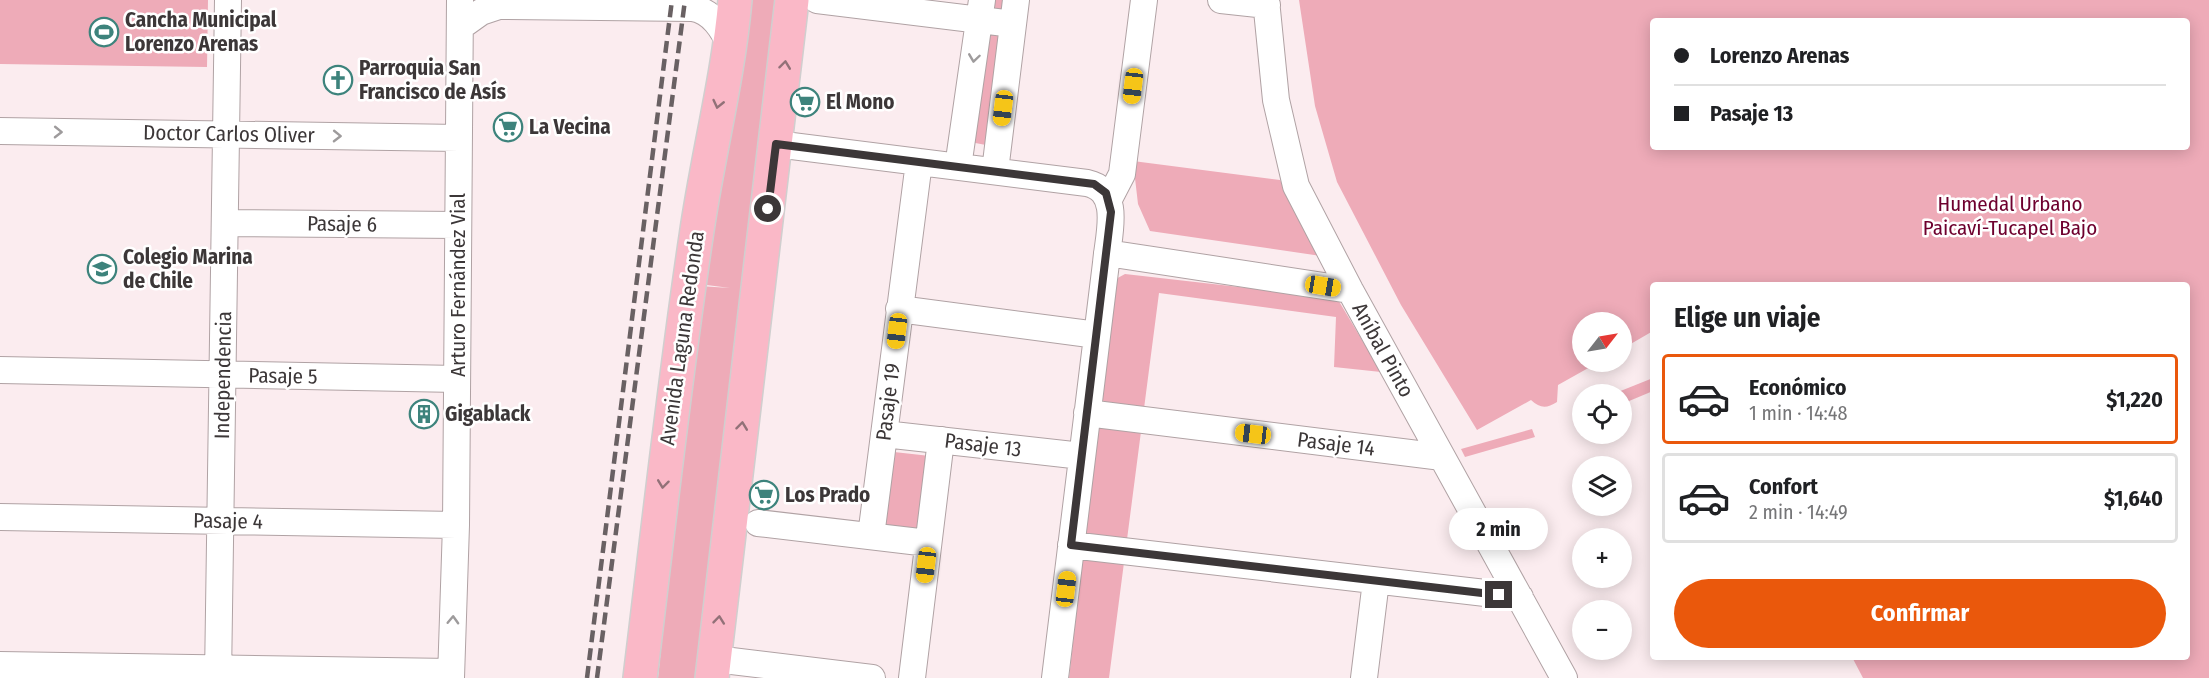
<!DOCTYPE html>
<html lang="es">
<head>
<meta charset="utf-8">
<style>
	:root { --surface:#fff; --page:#f6f6f6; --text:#202124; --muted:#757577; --line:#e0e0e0; --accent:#ea580c }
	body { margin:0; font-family:"Fira Sans Condensed",sans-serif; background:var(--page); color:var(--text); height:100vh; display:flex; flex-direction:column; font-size:22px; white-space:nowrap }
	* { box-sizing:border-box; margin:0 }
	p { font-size:20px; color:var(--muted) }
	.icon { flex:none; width:33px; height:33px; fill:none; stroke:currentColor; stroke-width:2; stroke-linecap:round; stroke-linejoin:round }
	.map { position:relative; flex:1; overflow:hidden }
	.sheet { position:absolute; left:1650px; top:282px; width:540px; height:378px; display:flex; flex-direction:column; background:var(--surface); border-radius:6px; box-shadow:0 3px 15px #0003 }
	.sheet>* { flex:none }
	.top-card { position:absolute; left:1650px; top:18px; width:540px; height:132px; border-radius:6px; box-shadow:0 3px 15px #0003; display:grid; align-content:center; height:132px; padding:0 24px; background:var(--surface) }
	.needle { width:39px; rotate:59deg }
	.fabs { position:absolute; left:1572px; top:312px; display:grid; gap:12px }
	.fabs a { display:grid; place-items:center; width:60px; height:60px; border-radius:50%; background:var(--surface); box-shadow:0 3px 15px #0003; font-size:30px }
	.end { position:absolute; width:27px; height:27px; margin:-14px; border:8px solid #3c3738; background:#fff; box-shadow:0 0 0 3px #fff }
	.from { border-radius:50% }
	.bubble { position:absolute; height:42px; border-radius:21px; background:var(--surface); box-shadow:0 3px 15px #0003; font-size:20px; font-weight:700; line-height:42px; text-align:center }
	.car { position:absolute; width:18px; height:36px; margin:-18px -9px; border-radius:8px; box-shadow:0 0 4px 2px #0007; background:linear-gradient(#f5c518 24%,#345 0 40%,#f5c518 0 76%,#345 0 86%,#f5c518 0) }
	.top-card b { display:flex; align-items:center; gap:21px; height:57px; font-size:22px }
	.top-card b+b { border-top:2px solid var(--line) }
	.top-card i { width:15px; height:15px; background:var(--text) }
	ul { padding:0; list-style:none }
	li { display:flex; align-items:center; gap:18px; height:90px; margin:0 12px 9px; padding:0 12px; border:3px solid var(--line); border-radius:6px }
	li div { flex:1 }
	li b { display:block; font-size:22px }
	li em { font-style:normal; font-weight:700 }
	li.on { border-color:var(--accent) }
	li>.icon { width:54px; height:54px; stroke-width:1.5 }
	h2 { padding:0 24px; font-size:27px; line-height:72px }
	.cta { display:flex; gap:12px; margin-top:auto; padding:12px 24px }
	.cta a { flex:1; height:69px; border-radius:36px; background:var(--accent); color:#fff; font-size:24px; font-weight:700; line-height:69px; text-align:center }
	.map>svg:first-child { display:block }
</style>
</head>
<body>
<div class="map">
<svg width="2209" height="678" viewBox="0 0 2209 678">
	<rect width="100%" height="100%" fill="#fbecef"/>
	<!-- green -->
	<path fill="#eeabb8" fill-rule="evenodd" d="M0 0H208L207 67 0 64Z
		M746 0H780L701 678H658L699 286 730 288 699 284Z
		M989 0H1005L986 145 970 142Z
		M1299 0H2209V678H1863L1852 657H2187V285H1653V331L1622 349V322H1582V362H1599L1558 385 1557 402C1546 409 1540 408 1531 400L1477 430 1401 305 1337 182 1315 106ZM1653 21H2187V147H1653Z
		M1133 161 1280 180 1321 256 1150 231 1138 204Z
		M1125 274 1337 298 1381 372 1334 367 1336 317 1159 293 1109 678H1069L1114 280Z
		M1653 378V391L1622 404V394H1613Z
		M1532 429 1535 437 1465 457 1461 449Z
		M885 451 930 456 920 541 875 536Z"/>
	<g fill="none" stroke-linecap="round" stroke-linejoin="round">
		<!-- minor casing -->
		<g stroke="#b0a2a4" stroke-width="28">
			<path id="minor" d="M817 0 1013 24
				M1221 0 1267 5
				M1266 0 1276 100 1296 186 1350 290 1564 678
				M460 27 481 12 499 6 692 8C712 11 723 29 731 47
				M0 131 459 138
				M776 144 1087 183C1123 191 1108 236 1106 263L1055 678
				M958 167 982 0
				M995 171 1016 0
				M1109 199 1122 174 1144 0
				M225 223 458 225
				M1107 253 1350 290
				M899 309 1097 335
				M0 370 457 379
				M1087 413 1442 457
				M884 434 1082 456
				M0 517 456 525
				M758 523 928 543
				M871 536 919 162
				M1071 545 1520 597
				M715 659 872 678
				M0 665 451 672
				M218 678 228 0
				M451 678 456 525 460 0
				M912 678 941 440
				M1364 678 1376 581"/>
		</g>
		<!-- major casing -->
		<g stroke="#d0cfcf" stroke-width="36">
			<path id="major" d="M640 678C658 531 674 384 696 237 707 158 728 80 735 0
				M712 678 792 0"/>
		</g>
		<!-- minor -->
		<use href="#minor" stroke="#fff" stroke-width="26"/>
		<!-- major -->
		<use href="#major" stroke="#fab8c7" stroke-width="33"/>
		<!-- rail -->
		<path stroke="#696163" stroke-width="4.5" stroke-dasharray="12 6" stroke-linecap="butt" d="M587 678 672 0
			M597 678 685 0"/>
	</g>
	<!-- one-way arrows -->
	<defs><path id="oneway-chevron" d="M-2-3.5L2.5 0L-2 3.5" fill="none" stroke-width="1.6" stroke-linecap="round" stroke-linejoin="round" transform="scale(1.5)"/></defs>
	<g stroke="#9e9b9c">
		<use href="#oneway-chevron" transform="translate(974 58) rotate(98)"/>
		<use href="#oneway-chevron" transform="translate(58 132) rotate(1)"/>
		<use href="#oneway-chevron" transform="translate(337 136) rotate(1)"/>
		<use href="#oneway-chevron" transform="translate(453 620) rotate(-88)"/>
	</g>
	<g stroke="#927178">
		<use href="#oneway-chevron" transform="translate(785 65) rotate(-83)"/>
		<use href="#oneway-chevron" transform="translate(718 104) rotate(103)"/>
		<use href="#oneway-chevron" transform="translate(742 426) rotate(-83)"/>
		<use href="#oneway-chevron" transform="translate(663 484) rotate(97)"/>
		<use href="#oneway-chevron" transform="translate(719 620) rotate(-84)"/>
	</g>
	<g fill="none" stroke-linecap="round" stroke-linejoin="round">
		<!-- route -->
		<path stroke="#3c3738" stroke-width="8" d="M768 209 776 144 1094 184 1106 193 1111 212 1071 545 1499 595"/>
	</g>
	<!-- icons -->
	<defs>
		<g id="stadium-ring" transform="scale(1.5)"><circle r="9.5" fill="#fff" stroke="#3d837c" stroke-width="1.5"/><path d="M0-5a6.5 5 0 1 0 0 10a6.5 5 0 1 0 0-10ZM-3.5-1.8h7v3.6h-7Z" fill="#3d837c"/></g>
		<g id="church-ring" transform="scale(1.5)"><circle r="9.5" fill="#fff" stroke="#3d837c" stroke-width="1.5"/><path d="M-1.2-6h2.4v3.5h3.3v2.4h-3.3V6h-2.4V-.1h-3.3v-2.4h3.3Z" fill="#3d837c"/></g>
		<g id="supermarket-ring" transform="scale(1.5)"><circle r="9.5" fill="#fff" stroke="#3d837c" stroke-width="1.5"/><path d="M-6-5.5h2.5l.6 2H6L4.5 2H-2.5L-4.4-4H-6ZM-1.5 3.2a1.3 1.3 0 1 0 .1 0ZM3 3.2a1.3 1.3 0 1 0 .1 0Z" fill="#3d837c"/></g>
		<g id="school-ring" transform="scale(1.5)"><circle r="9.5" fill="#fff" stroke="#3d837c" stroke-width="1.5"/><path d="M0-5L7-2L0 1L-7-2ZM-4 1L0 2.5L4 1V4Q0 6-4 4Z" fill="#3d837c"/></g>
		<g id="building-ring" transform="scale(1.5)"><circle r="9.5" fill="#fff" stroke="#3d837c" stroke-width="1.5"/><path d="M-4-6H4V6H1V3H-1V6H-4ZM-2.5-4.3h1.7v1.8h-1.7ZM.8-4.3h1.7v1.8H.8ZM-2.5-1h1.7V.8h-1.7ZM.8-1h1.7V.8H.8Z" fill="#3d837c"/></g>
	</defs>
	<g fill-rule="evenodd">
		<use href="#stadium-ring" x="104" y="32"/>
		<use href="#church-ring" x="338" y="80"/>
		<use href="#supermarket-ring" x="805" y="102"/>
		<use href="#supermarket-ring" x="508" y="127"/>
		<use href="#school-ring" x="102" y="269"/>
		<use href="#building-ring" x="424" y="414"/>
		<use href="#supermarket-ring" x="764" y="495"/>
	</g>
	<g text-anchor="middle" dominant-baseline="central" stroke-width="5" stroke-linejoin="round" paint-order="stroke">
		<!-- poi labels -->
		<g font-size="21" font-weight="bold" fill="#3c3738" stroke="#fff" text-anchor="start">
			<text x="125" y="20">Cancha Municipal<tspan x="125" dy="24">Lorenzo Arenas</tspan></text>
			<text x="359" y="68">Parroquia San<tspan x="359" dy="24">Francisco de Asís</tspan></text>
			<text x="826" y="102">El Mono</text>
			<text x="529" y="127">La Vecina</text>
			<text x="123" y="257">Colegio Marina<tspan x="123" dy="24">de Chile</tspan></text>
			<text x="445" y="414">Gigablack</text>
			<text x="785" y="495">Los Prado</text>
		</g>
		<!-- street labels -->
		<g font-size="21" fill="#3c3738" stroke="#fff">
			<text transform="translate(229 134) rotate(1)">Doctor Carlos Oliver</text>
			<text transform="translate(342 224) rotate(1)">Pasaje 6</text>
			<text transform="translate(458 285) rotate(-90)">Arturo Fernández Vial</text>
			<text transform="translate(682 338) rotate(-82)">Avenida Laguna Redonda</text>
			<text transform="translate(1383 350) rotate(61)">Aníbal Pinto</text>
			<text transform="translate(223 375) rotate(-89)">Independencia</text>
			<text transform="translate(283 376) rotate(1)">Pasaje 5</text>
			<text transform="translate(888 402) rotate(-83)">Pasaje 19</text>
			<text transform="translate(1336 444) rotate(7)">Pasaje 14</text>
			<text transform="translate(983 445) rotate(7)">Pasaje 13</text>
			<text transform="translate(228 521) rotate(1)">Pasaje 4</text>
		</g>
		<!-- park labels -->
		<g font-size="21" fill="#6e002e" stroke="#fff">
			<text x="2010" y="204">Humedal Urbano<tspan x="2010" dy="24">Paicaví-Tucapel Bajo</tspan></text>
		</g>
	</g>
</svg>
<div class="fabs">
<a><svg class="needle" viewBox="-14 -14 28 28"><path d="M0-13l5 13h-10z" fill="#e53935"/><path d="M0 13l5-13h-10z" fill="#757577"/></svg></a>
<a><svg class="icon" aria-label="locate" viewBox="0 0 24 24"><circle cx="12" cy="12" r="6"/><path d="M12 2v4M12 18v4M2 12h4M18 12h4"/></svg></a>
<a><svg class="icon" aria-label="layers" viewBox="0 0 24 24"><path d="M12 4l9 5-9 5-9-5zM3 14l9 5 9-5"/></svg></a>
<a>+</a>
<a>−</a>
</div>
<i class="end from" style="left:768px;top:209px"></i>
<i class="end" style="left:1499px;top:595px"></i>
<div class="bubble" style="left:1449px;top:508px;width:99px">2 min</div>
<i class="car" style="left:1133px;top:86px;rotate:187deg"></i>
<i class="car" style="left:1003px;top:108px;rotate:187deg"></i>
<i class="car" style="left:1323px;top:286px;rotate:99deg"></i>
<i class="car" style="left:897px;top:331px;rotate:187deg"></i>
<i class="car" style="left:1253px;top:434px;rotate:277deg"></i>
<i class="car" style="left:926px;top:565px;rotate:187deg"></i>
<i class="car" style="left:1066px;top:589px;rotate:7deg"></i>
<div class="top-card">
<b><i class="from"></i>Lorenzo Arenas</b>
<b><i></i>Pasaje 13</b>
</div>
<section class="sheet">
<h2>Elige un viaje</h2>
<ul>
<li class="on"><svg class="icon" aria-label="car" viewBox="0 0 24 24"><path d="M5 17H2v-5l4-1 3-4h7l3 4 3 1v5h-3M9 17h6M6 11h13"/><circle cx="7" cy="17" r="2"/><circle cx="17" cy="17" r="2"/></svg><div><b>Económico</b><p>1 min · 14:48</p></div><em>$1,220</em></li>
<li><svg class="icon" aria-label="car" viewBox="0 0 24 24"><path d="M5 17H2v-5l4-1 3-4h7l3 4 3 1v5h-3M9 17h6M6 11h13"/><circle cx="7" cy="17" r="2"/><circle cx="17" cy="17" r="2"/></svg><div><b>Confort</b><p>2 min · 14:49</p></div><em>$1,640</em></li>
</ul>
<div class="cta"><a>Confirmar</a></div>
</section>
</div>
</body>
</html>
